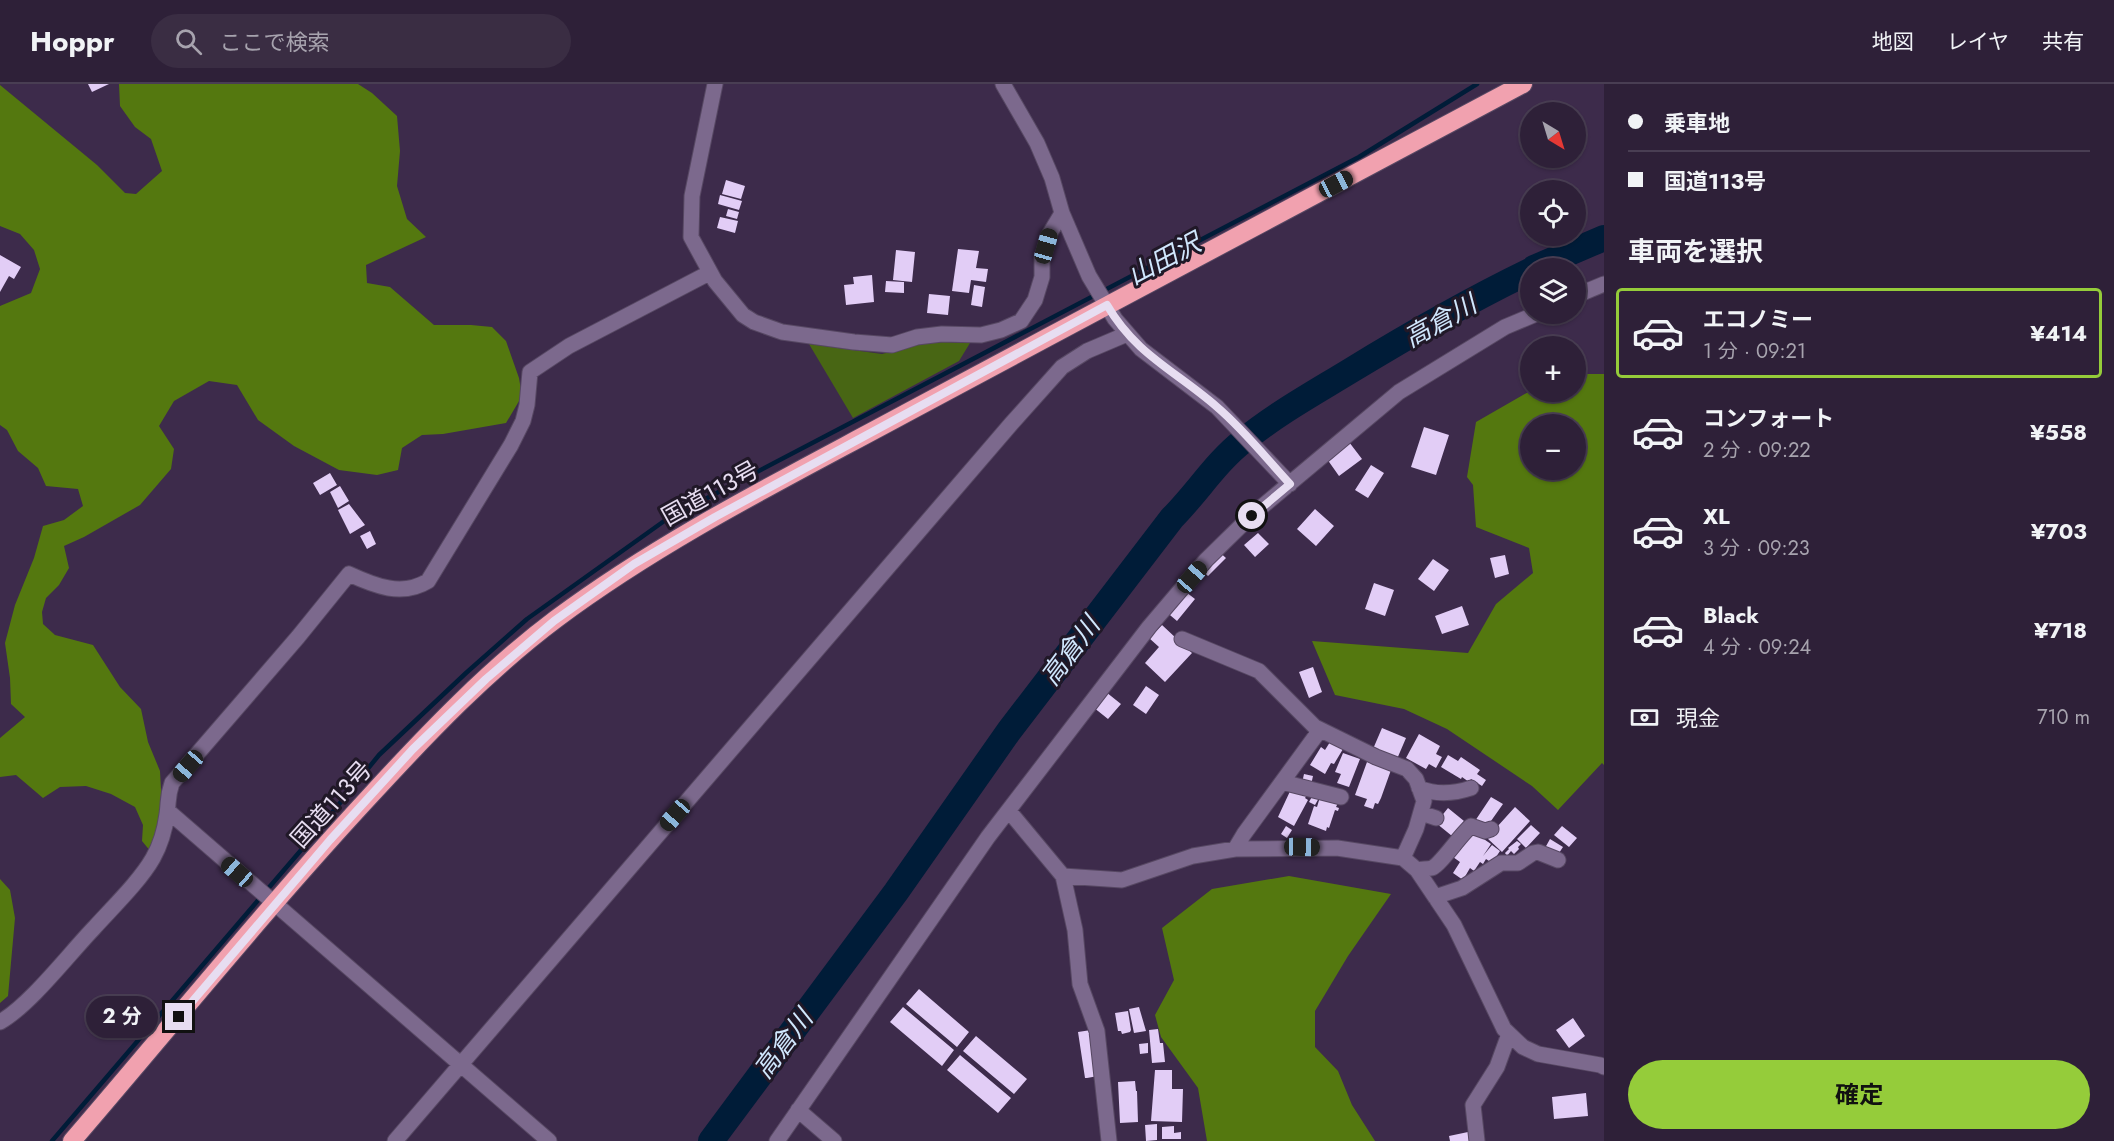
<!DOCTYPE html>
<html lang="ja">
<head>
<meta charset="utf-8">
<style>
	:root { --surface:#2e2038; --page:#3a2d43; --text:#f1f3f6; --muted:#a7a3ae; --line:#493e53; --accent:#95cc3a }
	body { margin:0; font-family:Jost,"Noto Sans JP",sans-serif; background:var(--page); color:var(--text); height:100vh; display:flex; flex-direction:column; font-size:22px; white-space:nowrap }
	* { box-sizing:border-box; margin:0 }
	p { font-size:20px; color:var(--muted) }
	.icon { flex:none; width:33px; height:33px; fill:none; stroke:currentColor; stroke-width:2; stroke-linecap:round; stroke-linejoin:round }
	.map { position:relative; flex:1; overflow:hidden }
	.panel { display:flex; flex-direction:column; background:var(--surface); width:510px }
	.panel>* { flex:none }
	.top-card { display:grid; align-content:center; height:132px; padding:0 24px; background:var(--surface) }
	.needle { width:39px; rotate:142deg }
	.buttons { position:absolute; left:1520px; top:18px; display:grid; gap:12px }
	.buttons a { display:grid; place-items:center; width:66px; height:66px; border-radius:50%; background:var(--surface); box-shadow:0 2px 4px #0004,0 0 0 2px var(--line); font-size:30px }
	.end { position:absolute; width:27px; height:27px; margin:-14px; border:8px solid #e7ddf1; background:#111; box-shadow:0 0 0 3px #111 }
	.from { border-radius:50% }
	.bubble { position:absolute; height:42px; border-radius:21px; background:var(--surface); box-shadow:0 2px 4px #0004,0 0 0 2px var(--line); font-size:20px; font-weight:700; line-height:42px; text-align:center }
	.car { position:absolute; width:18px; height:36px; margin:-18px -9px; border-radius:8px; box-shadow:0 0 4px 2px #0007; background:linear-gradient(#222 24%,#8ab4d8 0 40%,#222 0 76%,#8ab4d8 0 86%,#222 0) }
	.top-card b { display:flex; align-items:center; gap:21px; height:57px; font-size:22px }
	.top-card b+b { border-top:2px solid var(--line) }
	.top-card i { width:15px; height:15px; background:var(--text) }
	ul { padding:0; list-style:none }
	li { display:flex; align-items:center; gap:18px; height:90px; margin:0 12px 9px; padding:0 12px; border:3px solid transparent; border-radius:6px }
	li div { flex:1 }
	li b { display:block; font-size:22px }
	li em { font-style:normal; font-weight:700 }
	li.current { border-color:var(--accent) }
	li>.icon { width:54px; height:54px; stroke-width:1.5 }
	h2 { padding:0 24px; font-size:27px; line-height:72px }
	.pay { display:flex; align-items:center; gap:15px; height:66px; padding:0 24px; font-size:22px }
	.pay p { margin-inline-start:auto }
	.button { display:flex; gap:12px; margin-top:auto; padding:12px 24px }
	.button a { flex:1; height:69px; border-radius:36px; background:var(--accent); color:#111; font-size:24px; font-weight:700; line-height:69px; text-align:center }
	header { display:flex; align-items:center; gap:36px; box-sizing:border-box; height:84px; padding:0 30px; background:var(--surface); border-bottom:2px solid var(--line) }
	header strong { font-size:28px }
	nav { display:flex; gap:33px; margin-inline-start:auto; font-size:21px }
	.search { width:420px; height:54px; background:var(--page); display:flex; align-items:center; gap:15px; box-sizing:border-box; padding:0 21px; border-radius:33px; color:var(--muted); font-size:22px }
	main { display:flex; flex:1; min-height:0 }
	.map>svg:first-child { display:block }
</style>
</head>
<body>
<header>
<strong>Hoppr</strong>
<div class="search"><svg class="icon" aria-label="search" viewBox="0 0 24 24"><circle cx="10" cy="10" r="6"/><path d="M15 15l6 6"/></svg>ここで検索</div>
<nav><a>地図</a><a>レイヤ</a><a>共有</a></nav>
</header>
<main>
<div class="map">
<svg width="1604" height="1057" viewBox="0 0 1604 1057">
	<rect width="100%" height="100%" fill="#3d2b4b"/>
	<!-- green -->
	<path fill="#486614" d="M943 258 970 259 959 277 853 334 809 260 882 270 920 260Z"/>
	<!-- forest -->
	<path fill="#54780f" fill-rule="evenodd" d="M119 0H358L372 9 397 32 400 67 397 102 407 135 426 153 366 181 367 199 390 203 434 241H471L492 243 506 257 519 294 522 312 506 339 443 350 422 351 402 364 398 386 377 391 339 386 294 362 258 336 237 301 209 297 174 317 159 342 174 365 171 385 140 421 84 453 64 462 69 484 59 501 46 514 42 528 43 540 55 551 93 561 120 603 141 625 148 658 160 687 162 724 151 768 142 757 143 741 135 723 111 710 86 702 60 703 43 714 16 691 0 693V654L25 633 11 620 10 594 5 559 15 521 34 474 43 442 64 436 83 422 78 405 46 402 38 384 18 367 7 346 0 341V222L31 209 40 185 34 166 20 150 0 142V1L97 81 125 109 136 110 162 87 151 55 135 43 120 22Z
		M1575 290H1604V681L1602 679 1558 726 1532 702 1447 645 1404 625 1335 611 1312 557 1468 569 1496 520 1533 489 1529 464 1476 443 1473 401 1467 393 1476 338 1530 307 1575 308ZM1530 340H1575V386H1530Z
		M1289 792 1391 810 1348 872 1315 927V963L1338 987 1352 1021 1375 1057H1207L1198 1004 1161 953 1155 931 1174 896 1162 844 1212 805Z
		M0 795 10 806 15 834 8 912 0 919Z"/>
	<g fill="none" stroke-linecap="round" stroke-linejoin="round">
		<!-- stream -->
		<path stroke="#001c38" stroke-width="4.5" d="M52 1057 314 751 379 671 466 589 527 535 667 435 1359 73 1477 0"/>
		<!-- river -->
		<path stroke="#001c38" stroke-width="26" d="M1534 184 1604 154
			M711 1057 896 808 1009 647 1172 434C1197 409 1216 378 1243 357 1276 330 1314 309 1350 287 1409 251 1468 217 1530 187"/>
	</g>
	<!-- building -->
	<path fill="#e2cdf6" d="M88 0H109L92 8Z
		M726 96 745 102 741 115 722 110Z
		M720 111 742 117 739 126 718 120Z
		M728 125 739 128 737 135 726 132Z
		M720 133 738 137 735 149 717 144Z
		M958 165 979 167 976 184 988 185 986 198 971 196 969 209 952 207Z
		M896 166 915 168 912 198 893 196Z
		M0 171 21 183 14 195 9 192 0 208Z
		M872 191 874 218 846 221 844 201 854 200 853 193Z
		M886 197 904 198V209L885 208Z
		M974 201 985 203 982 223 971 221Z
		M929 210 950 212 948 231 927 229Z
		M1424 343 1449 351 1436 391 1411 383Z
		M1349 358 1362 375 1339 392 1327 375Z
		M1371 381 1384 389 1368 414 1355 406Z
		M330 389 337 401 320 411 313 399Z
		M340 402 349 417 338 424 330 408Z
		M349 420 365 441 350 450 338 426Z
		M1315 425 1334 442 1316 462 1297 445Z
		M370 447 376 460 367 465 360 452Z
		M1258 449 1269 460 1255 473 1244 461Z
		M1216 465 1226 474 1208 492 1198 482Z
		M1505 471 1509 490 1495 494 1490 474Z
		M1433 475 1449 486 1434 507 1418 495Z
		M1374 499 1394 506 1385 532 1365 525Z
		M1182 505 1195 515 1177 537 1164 526Z
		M1462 522 1469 541 1442 550 1435 532Z
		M1162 541 1192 569 1165 598 1145 579 1159 563 1149 554Z
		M1313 583 1322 608 1309 614 1299 588Z
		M1146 602 1159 611 1146 630 1133 621Z
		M1106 608 1121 620 1108 635 1093 623Z
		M1382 644 1406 654 1397 675 1373 665Z
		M1419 650 1440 662 1436 670 1442 673 1436 684 1429 680 1426 685 1406 674Z
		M1330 658 1343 665 1334 680 1331 679 1325 690 1310 681 1321 663 1325 666Z
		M1343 669 1360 675 1349 703 1337 699 1341 690 1335 688Z
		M1448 671 1458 677 1461 673 1480 686 1477 690 1486 696 1482 702 1471 695 1469 698 1462 693 1461 695 1441 683Z
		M1367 678 1391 686 1381 714 1378 720 1375 719 1373 725 1364 722 1367 715 1355 711Z
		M1304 690 1313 692 1311 701 1302 699Z
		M1292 703 1307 711 1305 714 1308 716 1294 742 1278 733Z
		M1314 709 1320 712 1315 721 1309 718Z
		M1320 713 1338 719 1336 723 1339 724 1338 727 1335 726 1329 744 1327 743 1326 747 1308 740 1314 722 1317 723Z
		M1491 713 1503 720 1486 744 1475 737Z
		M1515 723 1530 737 1502 768 1487 754Z
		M1448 724 1464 737 1452 752 1436 739Z
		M1531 741 1540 749 1526 764 1517 755Z
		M1286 742 1292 746 1287 754 1281 750Z
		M1562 742 1577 754 1569 763 1554 751Z
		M1472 747 1491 760 1483 772 1492 761 1500 767 1492 779 1486 775 1483 780 1480 778 1474 787 1470 784 1463 796 1453 789 1460 778 1453 773Z
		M1550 755 1563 763 1557 772 1545 764Z
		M1517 757 1521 760 1518 763 1519 765 1514 770 1511 767 1507 772 1505 769 1509 765 1508 764Z
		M919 905 969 948 957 963 906 920Z
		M903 923 954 966 942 982 890 938Z
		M1139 923 1146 947 1134 949 1129 925Z
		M1128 927 1131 946 1130 948 1122 950 1121 947H1118L1115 929Z
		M1573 934 1585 952 1569 964 1556 946Z
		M1158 945 1160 959H1163L1165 978 1152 979 1149 946Z
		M1091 946 1098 992 1087 994H1085L1078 948Z
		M976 952 1027 995 1014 1010 963 967Z
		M1148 959V969L1140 970 1139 960Z
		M960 971 1011 1014 998 1029 947 986Z
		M1155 986H1172V1005H1183L1182 1038 1151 1037Z
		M1135 997 1136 1007H1137L1138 1038 1120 1039 1118 998Z
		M1586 1009 1588 1032 1554 1035 1552 1013Z
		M1157 1040V1056L1146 1057 1145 1041Z
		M1174 1042V1049L1181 1048V1055H1162V1043Z
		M1468 1048 1469 1057H1450L1449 1052Z"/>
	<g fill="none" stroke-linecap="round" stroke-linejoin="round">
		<!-- minor casing -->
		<g stroke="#574863" stroke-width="17">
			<path id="minor" d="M715 0 692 112 691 153 715 197 743 231 754 238 782 248 854 258 892 261 917 253 942 250 981 251 1001 246 1021 237 1035 216 1042 193V174L1050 149 1062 129
				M1003 0 1037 59 1052 94 1062 129 1089 192 1115 235 1141 265 1217 323 1290 400
				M1575 212 1604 200
				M1182 555 1259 587 1315 643 1376 673 1407 685 1416 695 1424 717 1416 745 1403 774
				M1282 698 1341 713
				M1419 704C1436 711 1453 710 1471 704
				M168 727 549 1057
				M1009 727 1063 792 1075 846 1080 900 1097 947 1109 1057
				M1421 729 1436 734
				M1235 765 1244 750 1320 646
				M1417 786C1422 785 1427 785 1432 784 1441 780 1460 751 1471 742L1485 747 1491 745
				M1063 792 1122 796 1193 772 1235 765 1337 764 1403 774 1417 786 1454 841 1504 945 1523 963 1538 970 1600 981 1604 983
				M1435 813 1462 804 1501 779H1518L1533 769 1538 768 1558 776
				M0 938C30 921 69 870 94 844 112 824 140 797 153 774 161 760 165 745 167 730 169 717 167 713 172 699L298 553 349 490C375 502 402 513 428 497L511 361 523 337 527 321 530 288 569 262 709 189
				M798 1026 834 1057
				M395 1057 1011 340 1062 283 1087 267 1127 250
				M777 1057 988 753 1149 543 1206 476 1252 431 1399 308 1505 243 1536 230
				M1477 1057 1473 1021 1497 983 1509 950"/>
		</g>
		<!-- highway casing -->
		<g stroke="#574863" stroke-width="20">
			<path id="highway" d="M72 1057C171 942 267 823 371 711 428 649 488 586 556 535 666 453 790 392 910 327 1114 217 1320 110 1523 0"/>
		</g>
		<!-- minor -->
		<use href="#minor" stroke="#7c698d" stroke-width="15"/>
		<!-- highway -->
		<use href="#highway" stroke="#f1a1af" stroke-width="18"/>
	</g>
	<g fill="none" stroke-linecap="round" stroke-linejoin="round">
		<!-- route -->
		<path stroke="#e7ddf1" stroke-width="8" d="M179 933 330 756 413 665 486 595 554 537 634 480 715 433 1107 221C1136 271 1176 287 1217 323 1244 346 1266 374 1290 400L1252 432"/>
	</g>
	<g text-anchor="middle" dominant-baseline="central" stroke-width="6" stroke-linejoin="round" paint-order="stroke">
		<!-- street labels -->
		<g font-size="24" fill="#e7ddf1" stroke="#201827">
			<text transform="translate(710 409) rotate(-29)">国道113号</text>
			<text transform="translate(331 720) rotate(-48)">国道113号</text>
		</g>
		<!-- water labels -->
		<g font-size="26" font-style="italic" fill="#d0e7fd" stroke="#201827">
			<text transform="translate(1164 175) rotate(-28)">山田沢</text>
			<text transform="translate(1440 237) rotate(-29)">高倉川</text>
			<text transform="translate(1070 567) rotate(-53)">高倉川</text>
			<text transform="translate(783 960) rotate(-53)">高倉川</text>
		</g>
	</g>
</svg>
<div class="buttons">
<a><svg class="needle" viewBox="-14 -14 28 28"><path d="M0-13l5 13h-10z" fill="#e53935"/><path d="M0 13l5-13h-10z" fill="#a7a3ae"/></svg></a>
<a><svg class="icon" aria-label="locate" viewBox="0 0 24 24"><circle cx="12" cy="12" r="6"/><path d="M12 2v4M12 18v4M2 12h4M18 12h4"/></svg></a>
<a><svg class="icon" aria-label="layers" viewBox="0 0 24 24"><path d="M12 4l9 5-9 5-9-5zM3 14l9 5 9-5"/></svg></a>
<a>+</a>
<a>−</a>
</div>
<i class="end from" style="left:1252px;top:432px"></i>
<i class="end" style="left:179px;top:933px"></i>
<div class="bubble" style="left:86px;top:912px;width:72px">2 分</div>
<i class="car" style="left:1336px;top:100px;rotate:62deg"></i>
<i class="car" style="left:1046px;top:162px;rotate:16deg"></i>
<i class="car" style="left:1192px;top:493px;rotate:41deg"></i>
<i class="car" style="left:188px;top:682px;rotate:221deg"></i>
<i class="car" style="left:675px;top:731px;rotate:221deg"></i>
<i class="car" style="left:1302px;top:763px;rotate:91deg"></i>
<i class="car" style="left:237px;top:788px;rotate:311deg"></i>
</div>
<section class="panel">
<div class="top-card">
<b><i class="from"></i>乗車地</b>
<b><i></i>国道113号</b>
</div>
<h2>車両を選択</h2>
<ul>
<li class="current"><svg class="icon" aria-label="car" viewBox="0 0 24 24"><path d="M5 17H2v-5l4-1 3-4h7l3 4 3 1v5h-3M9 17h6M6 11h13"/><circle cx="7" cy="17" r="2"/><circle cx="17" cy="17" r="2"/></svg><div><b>エコノミー</b><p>1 分 · 09:21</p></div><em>¥414</em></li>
<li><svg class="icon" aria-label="car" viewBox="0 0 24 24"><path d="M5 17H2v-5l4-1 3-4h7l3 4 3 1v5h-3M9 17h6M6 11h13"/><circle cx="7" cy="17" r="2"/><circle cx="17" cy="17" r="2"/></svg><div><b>コンフォート</b><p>2 分 · 09:22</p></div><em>¥558</em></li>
<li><svg class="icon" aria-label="car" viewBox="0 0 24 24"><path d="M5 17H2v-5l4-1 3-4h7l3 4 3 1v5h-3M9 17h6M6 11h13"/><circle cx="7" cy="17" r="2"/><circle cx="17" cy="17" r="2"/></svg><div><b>XL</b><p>3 分 · 09:23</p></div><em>¥703</em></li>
<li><svg class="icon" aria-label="car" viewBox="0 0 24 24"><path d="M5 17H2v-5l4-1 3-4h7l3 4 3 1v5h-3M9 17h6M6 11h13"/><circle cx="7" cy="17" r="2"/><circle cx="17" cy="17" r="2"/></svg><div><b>Black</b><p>4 分 · 09:24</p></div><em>¥718</em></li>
</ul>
<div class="pay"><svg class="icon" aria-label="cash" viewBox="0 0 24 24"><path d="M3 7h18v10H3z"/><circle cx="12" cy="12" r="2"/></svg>現金<p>710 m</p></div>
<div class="button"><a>確定</a></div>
</section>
</main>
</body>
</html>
